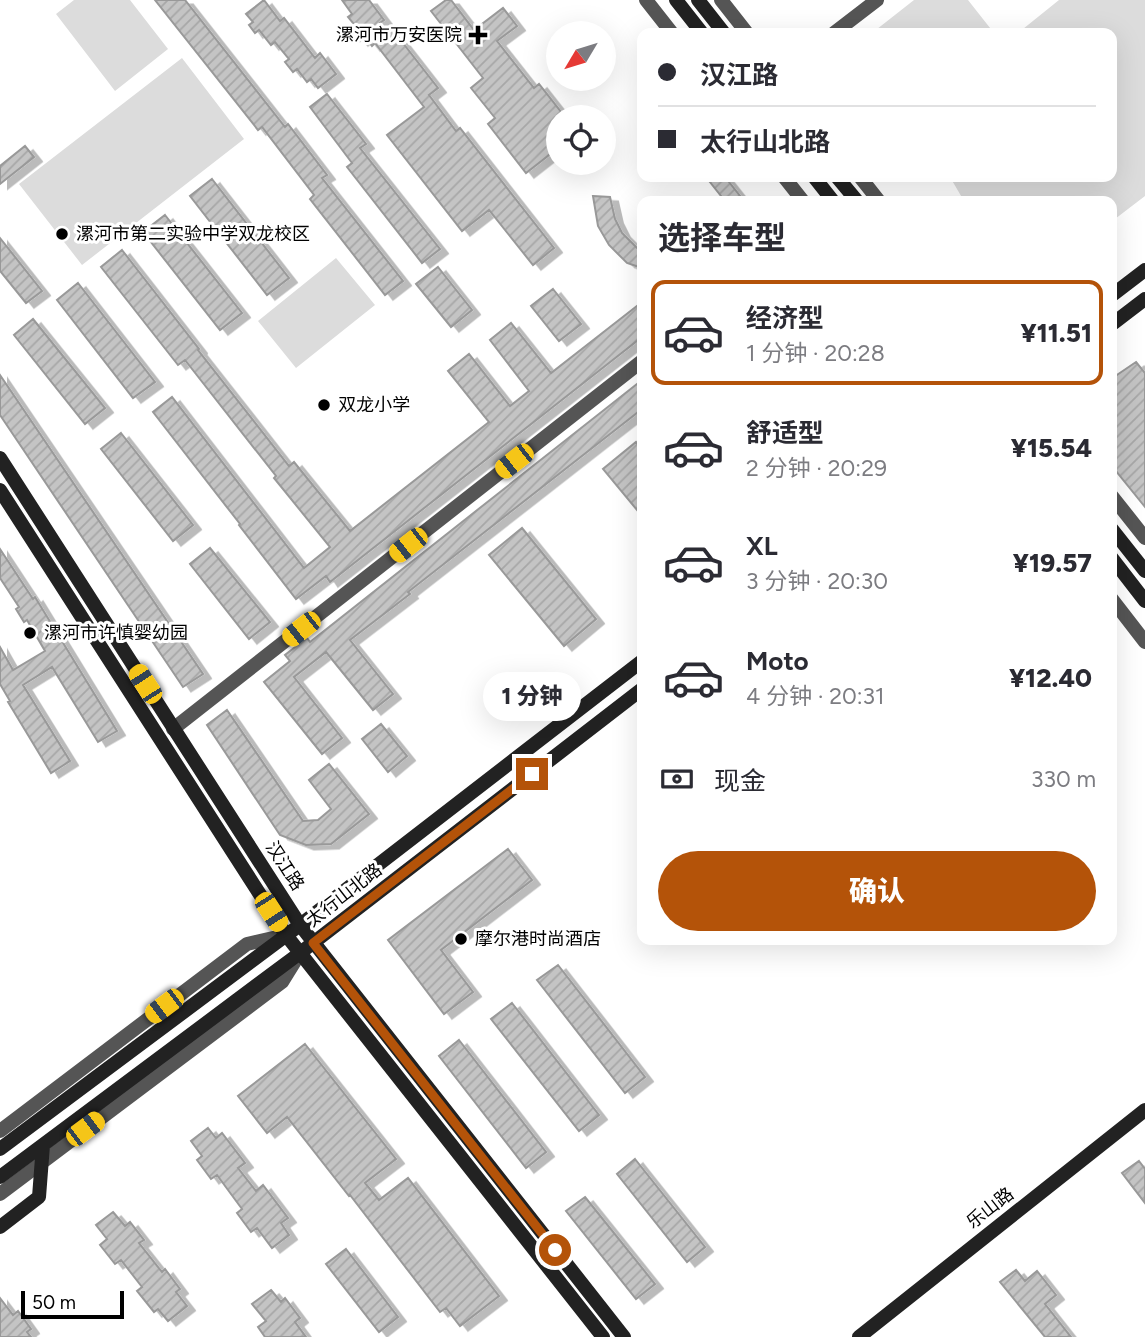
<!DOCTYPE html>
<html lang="zh">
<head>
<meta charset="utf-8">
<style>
	:root { --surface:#fff; --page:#f7f7f7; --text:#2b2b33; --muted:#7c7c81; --line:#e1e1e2; --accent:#b45309 }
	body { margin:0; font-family:Figtree,"Noto Sans SC",sans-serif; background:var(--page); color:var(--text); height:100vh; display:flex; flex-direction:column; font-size:26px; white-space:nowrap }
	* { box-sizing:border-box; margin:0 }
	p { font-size:23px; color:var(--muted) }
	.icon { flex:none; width:38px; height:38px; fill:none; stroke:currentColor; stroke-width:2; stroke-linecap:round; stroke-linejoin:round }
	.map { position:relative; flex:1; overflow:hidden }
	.side { position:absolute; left:637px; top:196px; width:480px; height:749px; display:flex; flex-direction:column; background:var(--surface); border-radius:14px; box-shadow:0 7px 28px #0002 }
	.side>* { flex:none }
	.banner { position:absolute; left:637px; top:28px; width:480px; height:154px; border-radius:14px; box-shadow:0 7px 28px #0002; display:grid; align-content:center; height:154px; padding:0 21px; background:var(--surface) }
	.needle { width:46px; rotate:232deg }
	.fabs { position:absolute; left:546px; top:21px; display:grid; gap:14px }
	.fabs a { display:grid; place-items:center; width:70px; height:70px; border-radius:50%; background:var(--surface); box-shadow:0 7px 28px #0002; font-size:35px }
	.scale { position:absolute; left:21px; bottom:18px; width:103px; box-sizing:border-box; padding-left:7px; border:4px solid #000; border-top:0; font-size:19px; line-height:24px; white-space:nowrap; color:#000; -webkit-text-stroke:5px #fff; paint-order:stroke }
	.end { position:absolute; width:32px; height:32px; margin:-16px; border:9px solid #b45309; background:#fff; box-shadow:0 0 0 4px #fff }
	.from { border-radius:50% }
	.bubble { position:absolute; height:49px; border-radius:24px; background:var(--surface); box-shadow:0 7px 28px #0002; font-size:23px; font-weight:800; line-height:49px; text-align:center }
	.car { position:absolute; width:21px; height:42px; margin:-21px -10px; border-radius:9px; box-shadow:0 0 5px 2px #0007; background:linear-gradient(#f5c518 24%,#345 0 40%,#f5c518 0 76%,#345 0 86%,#f5c518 0) }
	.banner b { display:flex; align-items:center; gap:24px; height:66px; font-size:26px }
	.banner b+b { border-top:2px solid var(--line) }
	.banner i { width:18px; height:18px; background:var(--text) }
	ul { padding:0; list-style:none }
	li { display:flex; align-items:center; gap:21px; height:105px; margin:0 14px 10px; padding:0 7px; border:4px solid transparent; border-radius:14px }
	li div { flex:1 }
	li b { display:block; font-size:26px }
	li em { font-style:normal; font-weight:800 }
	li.on { border-color:var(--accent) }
	li>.icon { width:63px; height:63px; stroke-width:1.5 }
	h2 { padding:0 21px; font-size:32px; line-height:84px }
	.pay { display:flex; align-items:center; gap:18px; height:77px; padding:0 21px; font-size:26px }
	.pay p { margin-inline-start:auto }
	.primary-button { display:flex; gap:14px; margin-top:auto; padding:14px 21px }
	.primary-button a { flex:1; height:80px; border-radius:42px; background:var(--accent); color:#fff; font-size:28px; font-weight:800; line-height:80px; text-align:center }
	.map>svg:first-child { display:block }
</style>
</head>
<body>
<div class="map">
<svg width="1145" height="1337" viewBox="0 0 1145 1337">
	<defs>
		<pattern id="building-hatch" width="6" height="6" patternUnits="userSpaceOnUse" patternTransform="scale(1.75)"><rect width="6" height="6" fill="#c4c4c4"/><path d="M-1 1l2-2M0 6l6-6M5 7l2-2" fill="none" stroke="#a7a7a7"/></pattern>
		<filter id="shadow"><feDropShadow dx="8" dy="4.5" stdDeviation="0" flood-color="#0004"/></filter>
	</defs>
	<rect width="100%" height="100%" fill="#fff"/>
	<!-- garden -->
	<path fill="#dcdcdc" d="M74 0H130L168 49 115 91 56 14Z
		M914 0H968L994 33H872Z
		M1059 0H1145V196L1111 222V201H964L950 177H1111V33H1018Z
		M182 58 244 139 82 265 19 184Z
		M336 258 375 305 296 368 258 321Z"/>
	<!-- building -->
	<path fill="url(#building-hatch)" stroke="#999" stroke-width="2" filter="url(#shadow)" d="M155 0H185L285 127 288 124 327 175 322 178 403 281 385 295 310 199 314 195 262 127 258 130Z
		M264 0 280 21 284 18 315 58 320 53 336 74 318 88 311 79 307 82 297 69 293 72 285 62 289 59 275 42 271 45 259 30 255 33 249 25 253 22 246 14Z
		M342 0H369L384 20 380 23 394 41 399 38 438 88 429 95 456 131 460 128 554 248 533 265 489 210 462 231 387 135 424 107 375 43 372 46 365 37 360 41 353 33 358 29 348 17 352 14Z
		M446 0H451L474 30 503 8 517 26 497 41 534 88 539 84 565 117H558V148L526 173 488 124 495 118 471 88 483 78 431 11Z
		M327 94 366 144 360 148 440 249 422 263 347 167 352 163 310 107Z
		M25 146 34 157 0 184V166Z
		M706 177H725L744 201H725Z
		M212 179 289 278 267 295 190 196Z
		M593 196 610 197 615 219 622 233 637 248 642 250V268L627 263 609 245 598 226Z
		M165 215 242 313 220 330 143 232Z
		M0 238 42 291 26 303 0 271Z
		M122 250 199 349 198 350 289 466 294 462 350 531 489 422 448 371 469 354 510 406 529 391 490 340 511 323 551 373 642 302V337L330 582 326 576 296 599 239 525 240 524 153 412 172 397 304 568 330 547 274 478 276 476 185 360 178 365 101 267Z
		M438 267 472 310 451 327 416 284Z
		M78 283 155 382 133 398 57 300Z
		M553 289 581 324 559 341 531 306Z
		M33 319 105 408 85 424 14 335Z
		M1136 362 1145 373V507L1111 465V379Z
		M0 375 203 674 183 687 0 415Z
		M642 380V409L408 592 410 594 350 640 393 694 373 710 326 652 294 677 342 738 322 754 264 682 290 661 285 655 307 638 310 642Z
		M121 433 193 525 173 541 101 449Z
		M636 442 642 449V516L603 469Z
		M522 528 596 619 564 646 489 555Z
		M210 548 270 622 249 639 190 564Z
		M0 549 33 599 35 597 117 731 98 742 52 667 23 685 70 761 51 773 8 702 10 701 0 684V647L13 670 45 651 27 620 24 622 16 609 19 607 0 578Z
		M227 710 303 821 318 820 331 809 309 780 329 764 369 814 331 844 306 845 280 835 207 725Z
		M381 724 407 756 388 772 362 739Z
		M508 849 532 880 441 950 473 992 444 1014 388 940Z
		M558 965 645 1077 625 1093 537 980Z
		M512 1003 599 1115 579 1131 491 1019Z
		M459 1040 546 1152 526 1168 439 1056Z
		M305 1044 396 1159 365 1183 379 1200 408 1178 499 1296 460 1326 446 1308 440 1312 350 1195 349 1196 287 1117 267 1133 238 1096Z
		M208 1128 216 1138 222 1133 245 1163 238 1168 256 1191 263 1185 288 1218 281 1223 289 1235 272 1248 257 1228 251 1232 237 1213 242 1209 217 1175 211 1179 197 1160 202 1156 191 1141Z
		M635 1159 705 1247 687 1262 617 1174Z
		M1139 1161 1145 1169V1203L1122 1173Z
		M585 1197 655 1284 636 1299 566 1211Z
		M113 1212 125 1226 130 1222 144 1240 139 1243 162 1272 165 1269 180 1289 176 1292 187 1306 168 1321 158 1309 154 1312 137 1291 142 1287 121 1260 115 1264 100 1245 107 1239 96 1225Z
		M346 1249 398 1317 379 1332 326 1264Z
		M1016 1270 1025 1281 1037 1271 1056 1295 1045 1304 1071 1337H1045L1000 1282Z
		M271 1290 281 1302 285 1298 300 1318 295 1322 306 1337H265L258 1327 266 1321 252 1304Z
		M0 1298 13 1315 18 1311 31 1329 27 1332 31 1337H0Z"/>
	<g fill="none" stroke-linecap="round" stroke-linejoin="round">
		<!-- street -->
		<path stroke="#555" stroke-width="14" d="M646 0 672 33
			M721 0 747 33
			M834 33 877 0
			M784 177 803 201
			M860 177 879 201
			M1111 495 1145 538
			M1111 598 1145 642
			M173 729 642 361
			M0 1131 247 944 286 935
			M0 1194 282 982 300 953"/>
		<!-- secondary -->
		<path stroke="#222" stroke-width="14" d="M676 0 702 33
			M698 0 724 33
			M814 177 833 201
			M837 177 857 201
			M1111 296 1145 270
			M1111 325 1145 299
			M0 458 300 925 624 1337
			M0 490 286 935 603 1337
			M1111 528 1145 571
			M1111 557 1145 601
			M0 1149 300 925 642 661
			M0 1177 300 953 642 689
			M0 1227 39 1197 43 1145
			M859 1337 1145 1110"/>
	</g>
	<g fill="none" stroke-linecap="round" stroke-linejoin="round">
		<!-- route -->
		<path stroke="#b45309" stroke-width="9" d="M532 774 313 943 555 1250"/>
	</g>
	<!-- markers -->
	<g fill="#000" stroke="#fff" stroke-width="2.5">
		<path d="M474.5 24.5h7v7h7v7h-7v7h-7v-7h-7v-7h7z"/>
		<circle cx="62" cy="234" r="7"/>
		<circle cx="324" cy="405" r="7"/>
		<circle cx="30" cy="633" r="7"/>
		<circle cx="461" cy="939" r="7"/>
	</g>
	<g text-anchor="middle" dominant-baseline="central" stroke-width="6" stroke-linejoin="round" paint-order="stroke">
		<!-- poi labels -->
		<g font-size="18" fill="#000" stroke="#fff" text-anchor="start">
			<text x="462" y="35" text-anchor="end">漯河市万安医院</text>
			<text x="76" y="234">漯河市第二实验中学双龙校区</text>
			<text x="338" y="405">双龙小学</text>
			<text x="44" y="633">漯河市许慎婴幼园</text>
			<text x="475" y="939">摩尔港时尚酒店</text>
		</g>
		<!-- street labels -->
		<g font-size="18" fill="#000" stroke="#fff">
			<text transform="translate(285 866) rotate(57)">汉江路</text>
			<text transform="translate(344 895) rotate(-38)">太行山北路</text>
			<text transform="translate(990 1208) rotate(-38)">乐山路</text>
		</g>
	</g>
</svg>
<div class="fabs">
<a><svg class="needle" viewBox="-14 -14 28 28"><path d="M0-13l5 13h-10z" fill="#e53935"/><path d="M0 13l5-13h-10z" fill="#7c7c81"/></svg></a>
<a><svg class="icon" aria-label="locate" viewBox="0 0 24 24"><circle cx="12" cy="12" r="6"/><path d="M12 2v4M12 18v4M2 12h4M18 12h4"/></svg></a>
</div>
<div class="scale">50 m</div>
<i class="end from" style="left:555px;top:1250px"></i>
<i class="end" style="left:532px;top:774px"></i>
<div class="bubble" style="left:483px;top:672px;width:98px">1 分钟</div>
<i class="car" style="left:514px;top:461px;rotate:232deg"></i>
<i class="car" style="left:408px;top:545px;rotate:232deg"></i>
<i class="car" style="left:301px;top:629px;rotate:232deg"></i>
<i class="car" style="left:145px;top:684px;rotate:327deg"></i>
<i class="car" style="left:271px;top:912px;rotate:147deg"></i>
<i class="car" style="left:164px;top:1006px;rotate:233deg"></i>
<i class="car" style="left:85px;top:1129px;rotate:53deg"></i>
<div class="banner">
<b><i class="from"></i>汉江路</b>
<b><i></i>太行山北路</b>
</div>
<section class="side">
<h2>选择车型</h2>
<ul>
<li class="on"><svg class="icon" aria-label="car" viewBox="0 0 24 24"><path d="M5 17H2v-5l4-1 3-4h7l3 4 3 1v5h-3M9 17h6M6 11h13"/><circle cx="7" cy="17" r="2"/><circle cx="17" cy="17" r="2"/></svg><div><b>经济型</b><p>1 分钟 · 20:28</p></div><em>¥11.51</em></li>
<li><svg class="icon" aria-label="car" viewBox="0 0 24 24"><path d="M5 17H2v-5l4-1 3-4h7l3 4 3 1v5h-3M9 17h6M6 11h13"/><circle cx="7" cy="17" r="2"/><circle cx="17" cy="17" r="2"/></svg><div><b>舒适型</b><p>2 分钟 · 20:29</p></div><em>¥15.54</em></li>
<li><svg class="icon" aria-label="car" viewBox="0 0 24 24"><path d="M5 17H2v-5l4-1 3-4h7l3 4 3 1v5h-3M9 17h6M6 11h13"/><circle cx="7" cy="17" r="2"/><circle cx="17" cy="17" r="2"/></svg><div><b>XL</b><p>3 分钟 · 20:30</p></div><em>¥19.57</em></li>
<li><svg class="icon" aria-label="car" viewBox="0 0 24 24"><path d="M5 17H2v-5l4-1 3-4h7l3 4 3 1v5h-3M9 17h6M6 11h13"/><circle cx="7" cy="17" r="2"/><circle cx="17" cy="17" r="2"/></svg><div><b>Moto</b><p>4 分钟 · 20:31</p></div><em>¥12.40</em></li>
</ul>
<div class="pay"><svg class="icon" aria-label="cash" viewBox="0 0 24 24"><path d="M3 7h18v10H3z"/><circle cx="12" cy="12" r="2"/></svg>现金<p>330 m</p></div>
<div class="primary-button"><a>确认</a></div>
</section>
</div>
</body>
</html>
